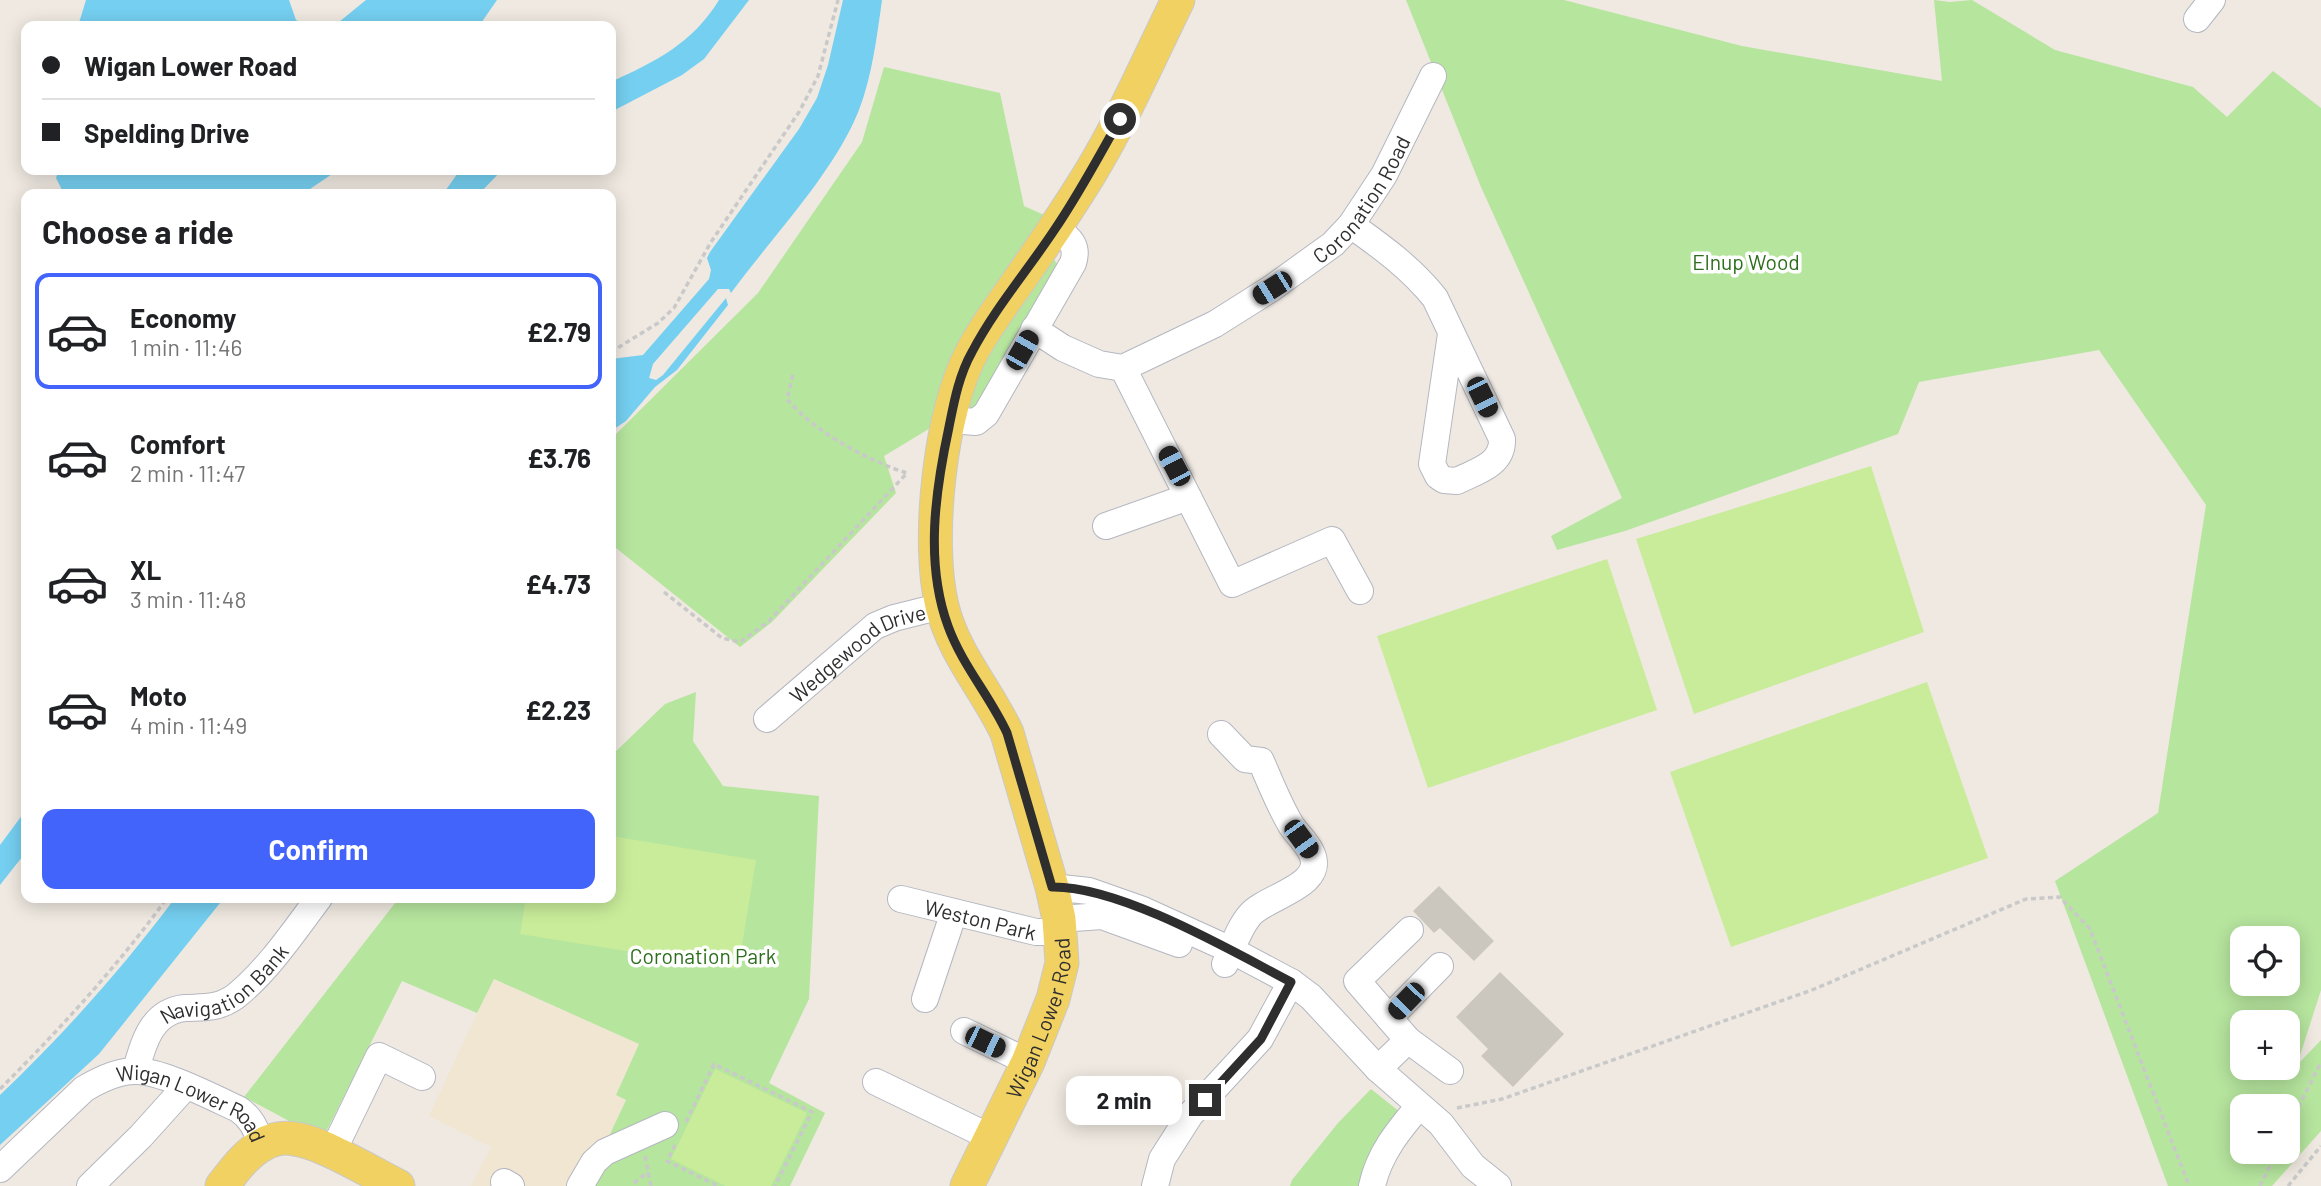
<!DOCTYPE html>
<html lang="en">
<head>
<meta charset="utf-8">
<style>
	:root { --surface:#fff; --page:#f6f6f6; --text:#202124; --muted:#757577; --line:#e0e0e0; --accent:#4264fb }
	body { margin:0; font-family:Barlow,sans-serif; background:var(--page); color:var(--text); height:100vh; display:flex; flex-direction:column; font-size:26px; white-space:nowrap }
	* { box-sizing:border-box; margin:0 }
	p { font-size:23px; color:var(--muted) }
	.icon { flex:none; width:38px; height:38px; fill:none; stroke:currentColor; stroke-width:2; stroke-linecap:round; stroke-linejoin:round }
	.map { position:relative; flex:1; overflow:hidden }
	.sheet { position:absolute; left:21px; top:189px; width:595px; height:714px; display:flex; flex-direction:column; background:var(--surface); border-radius:14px; box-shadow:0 4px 18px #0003 }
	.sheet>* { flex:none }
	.hud { position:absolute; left:21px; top:21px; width:595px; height:154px; border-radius:14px; box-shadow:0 4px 18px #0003; display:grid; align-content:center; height:154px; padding:0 21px; background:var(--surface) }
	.controls { position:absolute; left:2230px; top:926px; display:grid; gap:14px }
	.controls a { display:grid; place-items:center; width:70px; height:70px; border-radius:14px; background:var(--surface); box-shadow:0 4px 18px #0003; font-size:35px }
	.end { position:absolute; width:32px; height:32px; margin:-16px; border:9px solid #2e2e2e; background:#fff; box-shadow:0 0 0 4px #fff }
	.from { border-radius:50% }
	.bubble { position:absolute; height:49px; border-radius:14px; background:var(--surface); box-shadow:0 4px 18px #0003; font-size:23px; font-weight:700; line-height:49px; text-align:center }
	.car { position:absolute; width:21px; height:42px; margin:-21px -10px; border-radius:9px; box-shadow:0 0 5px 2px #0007; background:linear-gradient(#222 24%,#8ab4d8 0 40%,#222 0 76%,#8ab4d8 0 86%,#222 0) }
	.hud b { display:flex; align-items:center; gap:24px; height:66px; font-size:26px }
	.hud b+b { border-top:2px solid var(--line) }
	.hud i { width:18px; height:18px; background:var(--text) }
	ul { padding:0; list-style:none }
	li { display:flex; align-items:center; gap:21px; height:116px; margin:0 14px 10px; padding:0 7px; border:4px solid transparent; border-radius:14px }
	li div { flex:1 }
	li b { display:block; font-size:26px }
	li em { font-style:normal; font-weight:700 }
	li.active { border-color:var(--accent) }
	li>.icon { width:63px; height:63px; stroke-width:1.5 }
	h2 { padding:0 21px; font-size:32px; line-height:84px }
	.cta { display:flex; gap:14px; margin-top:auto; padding:14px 21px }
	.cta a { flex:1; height:80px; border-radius:14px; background:var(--accent); color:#fff; font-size:28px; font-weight:700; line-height:80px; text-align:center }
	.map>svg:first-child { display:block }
</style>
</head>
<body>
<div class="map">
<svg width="2321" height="1186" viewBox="0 0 2321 1186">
	<rect width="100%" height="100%" fill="#efe9e1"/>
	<!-- education -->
	<path fill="#f0e6d1" d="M493 979 639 1044 616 1094 626 1099 603 1149 576 1186H471L491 1147 429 1116Z"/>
	<!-- green -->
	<path fill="#b6e59e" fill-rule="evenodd" d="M1406 0H1564L1742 46 1942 81 1934 0 1950 2 1972 0 2055 50 2193 87 2227 117 2273 71 2321 108V990L2297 1065 2321 1040V1131L2272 1186H2168L2055 881 2158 813 2206 505 2099 350 1919 382 1898 434 1625 531 1557 550 1551 536 1622 498 1481 187ZM2242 938H2287V984H2242ZM2242 1022H2287V1068H2242ZM2242 1106H2287V1152H2242Z
		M884 67 1000 93 1024 206 1051 218 937 424 884 456 896 493 772 622 740 647 611 544V439L758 293 862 142Z
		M1053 258 1060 268 986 403 969 413C974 360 1023 301 1053 258Z
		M696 692 693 741 723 786 819 796 809 999 769 1083 825 1113 790 1186H576L603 1149 626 1100 616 1095 639 1044 494 979 477 1013 402 981 325 1134 304 1129 244 1097 399 898H611V756L665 704Z
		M1371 1089 1400 1112 1362 1186H1290L1292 1180 1338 1123Z"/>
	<!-- pitch -->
	<path fill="#c9ec9a" d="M1871 466 1924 632 1694 714 1636 539Z
		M1607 559 1657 710 1428 788 1377 636Z
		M1927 682 1988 858 1731 947 1670 772Z
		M611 836 756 860 738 969 520 934 526 898H611Z
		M715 1069 807 1113 771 1186H726L671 1159Z"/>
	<!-- water -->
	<path fill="#75cff0" d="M86 0H289L296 20 308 26H78Z
		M366 0H497L479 26H334Z
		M719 0H749L704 59 682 75 611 112V82C656 61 692 44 719 0Z
		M843 0H882C877 36 872 76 859 110 834 173 772 237 731 293L729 289H718L653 364 649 378 656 380 663 375 726 298 728 305 677 370 655 387 626 421 611 431V359L643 355 709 279 711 270 707 258 710 252 799 129 817 98 828 65Z
		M59 170H338L310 189 295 194H64L56 178Z
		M460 170H502L479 194H443Z
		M26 810V852L0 885V845Z
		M175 898H224L99 1054 0 1145V1095C64 1034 122 969 175 898Z"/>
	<!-- building -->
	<path fill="#cbc7bf" d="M1439 886 1494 941 1474 961 1440 928 1434 933 1413 911Z
		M1500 972 1564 1034 1513 1087 1481 1056 1488 1049 1456 1017Z"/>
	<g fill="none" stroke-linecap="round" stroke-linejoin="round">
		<!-- minor casing -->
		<g stroke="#b4b7c1" stroke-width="28">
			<g id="minor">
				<path d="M2197 19 2212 0"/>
				<path d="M1351 225C1382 247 1411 268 1435 298L1502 439C1503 465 1477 471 1457 481L1444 480 1438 476 1432 464 1451 334"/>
				<path id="s1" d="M1034 329 1063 348 1099 364 1123 368 1215 324 1272 288 1333 244 1351 225 1384 175 1433 76"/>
				<path d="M1123 368 1232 584 1332 540 1360 591"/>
				<path d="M950 420 976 422 986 414 1073 263C1079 245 1069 238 1056 228"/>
				<path d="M1106 526 1188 497"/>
				<path id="s2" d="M767 719 875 626 894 618 942 606"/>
				<path d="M1221 734 1245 759 1261 761C1270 782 1279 805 1291 825 1297 834 1306 842 1311 852 1328 886 1266 896 1250 915 1238 929 1233 948 1225 964"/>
				<path d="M1052 887 1089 891 1143 910 1231 950 1291 982 1311 997 1378 1069 1441 1124 1473 1166 1498 1186"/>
				<path id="s3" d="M901 899 1036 932H1060"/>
				<path d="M1059 919 1102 916 1179 944"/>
				<path d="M925 999 954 912"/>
				<path d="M1389 1018 1440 966"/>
				<path d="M964 1031 1028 1062"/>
				<path d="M1408 1040 1450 1071"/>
				<path d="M1378 1069 1408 1040 1357 981 1410 930"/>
				<path id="s4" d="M136 1070C143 1043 152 1011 185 1008 205 1007 218 1009 236 996 269 969 294 931 319 898"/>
				<path d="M876 1082 990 1137"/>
				<path d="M332 1153 379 1056 422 1077"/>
				<path id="s5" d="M0 1169 84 1089C99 1080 117 1071 135 1071 160 1070 214 1098 238 1109 252 1118 256 1130 262 1145"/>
				<path d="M504 1182 511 1186"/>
				<path d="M90 1186 141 1136 186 1086"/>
				<path d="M580 1186 594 1162 605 1152 665 1125"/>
				<path d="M1155 1186 1162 1159 1190 1115 1260 1039 1291 982"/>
				<path d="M1372 1186C1379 1154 1398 1131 1419 1106"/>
			</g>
		</g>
		<!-- major casing -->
		<g stroke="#c9c9c9" stroke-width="35">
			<g id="major">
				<path d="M222 1186C234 1171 246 1153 264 1144 273 1139 285 1137 295 1139 321 1142 372 1173 398 1186"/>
				<path id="s6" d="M967 1186 1028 1062 1053 999 1062 963 1059 919 1052 887 1007 733C987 690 953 653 942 606 926 541 940 411 972 352 986 325 1005 301 1022 276 1045 243 1068 209 1089 175 1123 119 1149 59 1178 0"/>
			</g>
		</g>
		<!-- path -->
		<path stroke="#c9c9c9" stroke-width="3.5" stroke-dasharray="5 3.5" stroke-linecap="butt" d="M611 352 658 323 674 308 711 242 799 112 818 76 838 0
			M664 592 722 638 740 642 768 622 907 473C868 461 813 431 787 399L793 374
			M0 1089C60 1029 117 967 167 898
			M1457 1108 1502 1099 1812 990 2026 899 2060 897 2090 929 2189 1186
			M686 1122 714 1064 812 1112 775 1186
			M2287 1130 2321 1062
			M675 1145 667 1161 718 1186
			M645 1156 651 1186
			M634 1183 648 1172
			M2260 1186 2277 1152
			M2288 1186 2321 1146"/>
		<!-- minor -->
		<use href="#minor" stroke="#fff" stroke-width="26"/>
		<!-- major -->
		<use href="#major" stroke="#f2d163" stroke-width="33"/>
	</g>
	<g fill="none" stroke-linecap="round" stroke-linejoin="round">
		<!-- route -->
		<path stroke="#2e2e2e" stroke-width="9" d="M1120 119C1099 156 1079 194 1055 229 1028 270 995 308 972 352 959 375 954 402 949 427 935 492 925 563 948 626 962 665 990 696 1007 733L1052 887C1120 886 1230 950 1291 982L1261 1039 1205 1100"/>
	</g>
	<g text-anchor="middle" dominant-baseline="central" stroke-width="7" stroke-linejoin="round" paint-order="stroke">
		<!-- street labels -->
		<g font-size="21" fill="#2e2e2e" stroke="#fff">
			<text stroke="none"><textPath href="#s1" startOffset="396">Coronation Road</textPath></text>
			<text stroke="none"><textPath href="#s2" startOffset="114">Wedgewood Drive</textPath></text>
			<text stroke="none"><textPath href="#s3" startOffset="82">Weston Park</textPath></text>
			<text stroke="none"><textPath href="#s4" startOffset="133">Navigation Bank</textPath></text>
			<text stroke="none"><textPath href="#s6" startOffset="184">Wigan Lower Road</textPath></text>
			<text stroke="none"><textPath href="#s5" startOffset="236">Wigan Lower Road</textPath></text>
		</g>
		<!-- park labels -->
		<g font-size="21" fill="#2c6e1b" stroke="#fff">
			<text x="1746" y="261">Elnup Wood</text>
			<text x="703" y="955">Coronation Park</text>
		</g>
	</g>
</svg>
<div class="controls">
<a><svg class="icon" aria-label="locate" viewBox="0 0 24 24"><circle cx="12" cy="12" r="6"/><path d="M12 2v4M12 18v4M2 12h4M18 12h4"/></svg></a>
<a>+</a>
<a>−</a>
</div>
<i class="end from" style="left:1120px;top:119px"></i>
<i class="end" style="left:1205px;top:1100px"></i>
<div class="bubble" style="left:1066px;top:1076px;width:116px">2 min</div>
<i class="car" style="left:1272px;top:288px;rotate:238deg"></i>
<i class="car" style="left:1022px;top:350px;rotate:30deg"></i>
<i class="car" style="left:1482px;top:397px;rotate:154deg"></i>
<i class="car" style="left:1174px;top:466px;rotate:332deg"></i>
<i class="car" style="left:1301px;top:839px;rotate:144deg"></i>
<i class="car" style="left:1406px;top:1001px;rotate:224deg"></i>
<i class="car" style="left:985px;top:1042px;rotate:116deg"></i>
<div class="hud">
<b><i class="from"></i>Wigan Lower Road</b>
<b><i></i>Spelding Drive</b>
</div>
<section class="sheet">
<h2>Choose a ride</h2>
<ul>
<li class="active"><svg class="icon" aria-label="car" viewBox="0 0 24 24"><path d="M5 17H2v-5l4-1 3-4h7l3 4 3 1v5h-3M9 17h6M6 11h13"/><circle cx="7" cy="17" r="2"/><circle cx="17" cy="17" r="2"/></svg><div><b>Economy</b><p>1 min · 11:46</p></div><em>£2.79</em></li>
<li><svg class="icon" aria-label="car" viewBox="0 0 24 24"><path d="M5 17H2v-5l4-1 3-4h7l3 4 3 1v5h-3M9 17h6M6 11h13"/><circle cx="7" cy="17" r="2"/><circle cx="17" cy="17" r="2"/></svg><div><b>Comfort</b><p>2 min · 11:47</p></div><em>£3.76</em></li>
<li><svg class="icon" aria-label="car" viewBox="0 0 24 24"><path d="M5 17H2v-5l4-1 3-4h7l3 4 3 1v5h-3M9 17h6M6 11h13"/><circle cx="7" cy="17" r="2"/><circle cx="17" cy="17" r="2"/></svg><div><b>XL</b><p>3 min · 11:48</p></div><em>£4.73</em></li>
<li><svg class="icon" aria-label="car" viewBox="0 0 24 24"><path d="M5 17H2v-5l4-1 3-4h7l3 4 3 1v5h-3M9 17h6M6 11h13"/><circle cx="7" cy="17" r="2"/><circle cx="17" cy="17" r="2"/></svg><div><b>Moto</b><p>4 min · 11:49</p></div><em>£2.23</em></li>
</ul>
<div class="cta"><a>Confirm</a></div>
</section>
</div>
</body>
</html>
